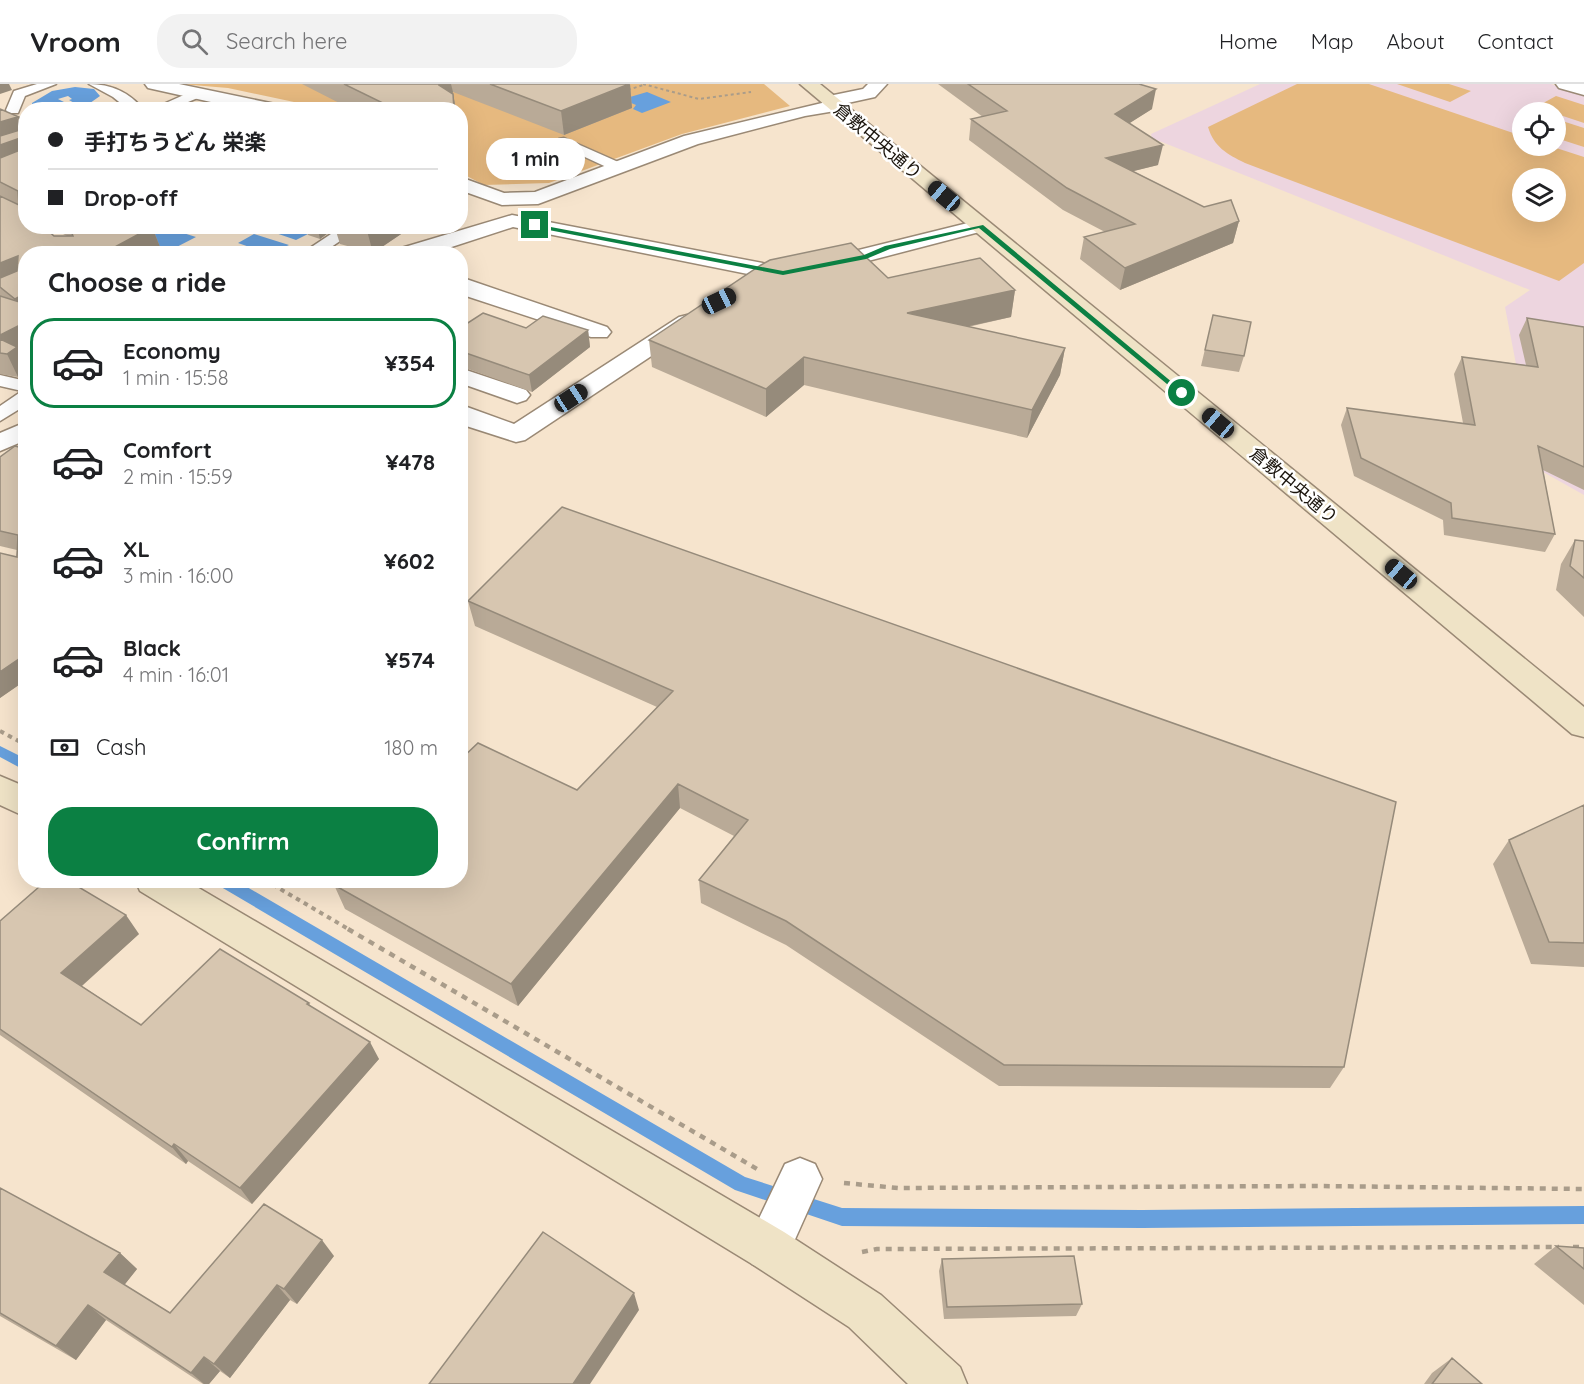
<!DOCTYPE html>
<html lang="en">
<head>
<meta charset="utf-8">
<style>
	:root { --surface:#fff; --page:#f2f2f2; --text:#202124; --muted:#757577; --line:#e0e0e0; --accent:#0b8043 }
	body { margin:0; font-family:Quicksand,"Noto Sans JP",sans-serif; background:var(--page); color:var(--text); height:100vh; display:flex; flex-direction:column; font-size:22px; white-space:nowrap }
	* { box-sizing:border-box; margin:0 }
	p { font-size:20px; color:var(--muted) }
	.icon { flex:none; width:33px; height:33px; fill:none; stroke:currentColor; stroke-width:2; stroke-linecap:round; stroke-linejoin:round }
	.map { position:relative; flex:1; overflow:hidden }
	.side { position:absolute; left:18px; top:162px; width:450px; height:642px; display:flex; flex-direction:column; background:var(--surface); border-radius:24px; box-shadow:0 6px 24px #0002 }
	.side>* { flex:none }
	.hud { position:absolute; left:18px; top:18px; width:450px; height:132px; border-radius:24px; box-shadow:0 6px 24px #0002; display:grid; align-content:center; height:132px; padding:0 30px; background:var(--surface) }
	.tools { position:absolute; left:1512px; top:18px; display:grid; gap:12px }
	.tools a { display:grid; place-items:center; width:54px; height:54px; border-radius:50%; background:var(--surface); box-shadow:0 6px 24px #0002; font-size:30px }
	.end { position:absolute; width:27px; height:27px; margin:-14px; border:8px solid #0b8043; background:#fff; box-shadow:0 0 0 3px #fff }
	.from { border-radius:50% }
	.bubble { position:absolute; height:42px; border-radius:21px; background:var(--surface); box-shadow:0 6px 24px #0002; font-size:20px; font-weight:700; line-height:42px; text-align:center }
	.car { position:absolute; width:18px; height:36px; margin:-18px -9px; border-radius:8px; box-shadow:0 0 4px 2px #0007; background:linear-gradient(#222 24%,#8ab4d8 0 40%,#222 0 76%,#8ab4d8 0 86%,#222 0) }
	.hud b { display:flex; align-items:center; gap:21px; height:57px; font-size:22px }
	.hud b+b { border-top:2px solid var(--line) }
	.hud i { width:15px; height:15px; background:var(--text) }
	ul { padding:0; list-style:none }
	li { display:flex; align-items:center; gap:18px; height:90px; margin:0 12px 9px; padding:0 18px; border:3px solid transparent; border-radius:24px }
	li div { flex:1 }
	li b { display:block; font-size:22px }
	li em { font-style:normal; font-weight:700 }
	li.active { border-color:var(--accent) }
	li>.icon { width:54px; height:54px; stroke-width:1.5 }
	h2 { padding:0 30px; font-size:27px; line-height:72px }
	.pay { display:flex; align-items:center; gap:15px; height:66px; padding:0 30px; font-size:22px }
	.pay p { margin-inline-start:auto }
	.button { display:flex; gap:12px; margin-top:auto; padding:12px 30px }
	.button a { flex:1; height:69px; border-radius:24px; background:var(--accent); color:#fff; font-size:24px; font-weight:700; line-height:69px; text-align:center }
	header { display:flex; align-items:center; gap:36px; box-sizing:border-box; height:84px; padding:0 30px; background:var(--surface); border-bottom:2px solid var(--line) }
	header strong { font-size:28px }
	nav { display:flex; gap:33px; margin-inline-start:auto; font-size:21px }
	.search { width:420px; height:54px; background:var(--page); display:flex; align-items:center; gap:15px; box-sizing:border-box; padding:0 21px; border-radius:24px; color:var(--muted); font-size:22px }
	.map>svg:first-child { display:block }
</style>
</head>
<body>
<header>
<strong>Vroom</strong>
<div class="search"><svg class="icon" aria-label="search" viewBox="0 0 24 24"><circle cx="10" cy="10" r="6"/><path d="M15 15l6 6"/></svg>Search here</div>
<nav><a>Home</a><a>Map</a><a>About</a><a>Contact</a></nav>
</header>
<div class="map">
<svg width="1584" height="1300" viewBox="0 0 1584 1300">
	<rect width="100%" height="100%" fill="#f6e4cd"/>
	<!-- education -->
	<path fill="#edd5df" fill-rule="evenodd" d="M1260 0H1551L1584 11V411L1536 384 1505 223 1530 206 1152 54 1151 50ZM1522 28H1556V62H1522ZM1522 94H1556V128H1522Z"/>
	<!-- green -->
	<path fill="#e6b97f" fill-rule="evenodd" d="M180 0H764L790 22 682 50 549 99 484 101 461 89 460 26 327 25 228 4Z
		M1297 0H1369L1522 52V62H1550L1584 73V179L1559 197 1245 79C1227 70 1214 63 1208 43ZM1522 94H1556V128H1522Z
		M1397 0H1449L1471 7 1450 18Z
		M1556 12 1584 21V39L1536 23Z
		M1556 35 1584 44V63L1556 54Z"/>
	<!-- water -->
	<path fill="#67a0dd" d="M586 0 630 13 647 8 671 18 642 29 633 25 636 21Z
		M75 3 94 5 100 12 83 24 69 16 72 15 68 12 58 15 78 25H36L32 22V19L52 7Z
		M295 142 312 148 296 156 264 145 268 143Z
		M134 143H164L196 153 165 169H139Z
		M254 150 289 161 270 170 238 159Z"/>
	<g fill="none" stroke-linecap="round" stroke-linejoin="round">
		<!-- stream -->
		<path fill="#67a0dd" fill-rule="evenodd" d="M0 662 26 675V687L0 673Z
			M214 796H235L745 1093 842 1124 1142 1126 1584 1122V1140L1142 1144 842 1142 735 1106 216 800Z"/>
		<!-- lane casing -->
		<g stroke="#9a8975" stroke-width="3">
			<path id="lane" d="M37 0H56L25 12 18 29H8L6 26 14 7Z
				M89 0C111 0 129 8 144 26H129L113 13Z
				M195 6 200 7V13L169 26H150Z
				M564 54 625 81 627 84 625 87H615L559 61V55Z
				M343 142H362L321 170H301Z
				M0 291 26 297V321L0 337V322L22 307 0 302Z"/>
		</g>
		<!-- street casing -->
		<g stroke="#9a8975" stroke-width="3">
			<path id="street" d="M145 0H179L275 20 284 26H247L148 4Z
				M868 0H887L875 13 843 20 841 26 805 32 698 60 538 120 502 121 460 106V93L504 109 535 108 684 52 822 19 824 13 863 5Z
				M1556 0H1584V11L1559 4Z
				M512 131 783 183 791 185 794 190 791 195 783 197 513 143 430 170H395L398 165Z
				M980 136 987 138 991 142 987 146 822 189 814 187 811 182 814 177Z
				M466 195 607 243 611 248 607 253H591L460 210V196Z
				M687 231 695 233 699 238 695 243 525 356 516 358 460 340V324L467 323 514 340 679 233Z
				M460 284 526 306 530 311 526 316 517 319 460 299Z
				M26 338V356L0 367V349Z
				M800 1074 815 1080 822 1095 784 1180 768 1187 752 1180 745 1164 785 1080Z"/>
		</g>
		<!-- secondary casing -->
		<g stroke="#9a8975" stroke-width="3">
			<path id="secondary" d="M800 0H820L1584 623V653L1572 650Z
				M0 692 26 703V733L0 721Z
				M135 796H185L784 1148 881 1211 960 1283 967 1300H908L849 1243 752 1180 140 807Z"/>
		</g>
		<!-- path-far2 -->
		<path stroke="#a99c8a" stroke-width="2" stroke-dasharray="3 3" stroke-linecap="butt" d="M643 0 699 15 751 8
			M628 6 643 1"/>
		<!-- path-far1 -->
		<path stroke="#a99c8a" stroke-width="4" stroke-dasharray="4.5 4.5" stroke-linecap="butt" d="M0 647 26 661
			M265 796 350 846"/>
		<!-- path -->
		<path stroke="#a99c8a" stroke-width="4.5" stroke-dasharray="6 6" stroke-linecap="butt" d="M348 845 757 1085
			M844 1099 898 1104 1316 1102 1584 1105
			M1573 1163H1584
			M862 1168 877 1165 1559 1163"/>
		<!-- lane -->
		<use href="#lane" fill="#fff" fill-rule="evenodd"/>
		<!-- street -->
		<use href="#street" fill="#fff" fill-rule="evenodd"/>
		<!-- secondary -->
		<use href="#secondary" fill="#efe3c6" fill-rule="evenodd"/>
	</g>
	<!-- wall -->
	<path fill="#b9aa97" d="M302 0H630L632 24 564 51 453 8 452 9 453 10 456 26H353Z
		M938 0H1139L1152 25 1129 39 1158 81 1133 87 1204 123 1239 137 1233 159 1120 206 1080 175 1084 153 1105 148 1063 126 969 56 971 35 983 33Z
		M0 25 26 36V142L54 152H67L47 142H152L160 163 26 170V267L21 269 26 279V288L18 293 0 290Z
		M306 142H441L410 144 373 169 340 160 335 144 320 155 308 151Z
		M888 194 1015 206 1011 233 968 243 1065 264 1060 291 1027 354 804 301 766 333 652 283 649 256Z
		M1213 231 1244 272 1239 288 1201 282Z
		M1527 234 1584 243V406L1543 386 1555 450 1545 468 1444 451 1443 436 1354 392 1341 341 1347 324 1463 339 1454 290 1462 273 1526 281 1519 251Z
		M460 244H526L588 246 590 263 532 308 460 282Z
		M26 365V596L0 614 17 466 0 462V373Z
		M562 423 1344 983 1330 1004 999 1002 786 861 701 819 699 796 734 752 680 724 518 922 345 825 335 803 324 796H460L577 706 657 623 475 542 468 517Z
		M1575 456 1584 457V533L1556 506 1561 480Z
		M1584 721V883L1531 880 1493 780 1509 756Z
		M0 837 139 850 82 902 141 941 309 919 311 923 379 975 252 1120 188 1077 186 1080 0 951Z
		M0 1104 120 1169 137 1185 124 1201 170 1229 334 1172 297 1220 290 1216 230 1294 220 1287 209 1300H203L106 1236 76 1276 0 1232Z
		M1556 1162 1584 1164V1221L1534 1180Z
		M942 1175 1082 1220 1076 1232 944 1235 939 1187Z
		M1452 1274 1482 1300H1424L1432 1289Z"/>
	<!-- shaded-wall -->
	<path fill="#968b7b" d="M0 0H9L12 6 0 10Z
		M440 0H451L453 8 444 25 439 1Z
		M630 0 632 24 564 51 561 27Z
		M1156 5 1152 25 1111 51 1115 30Z
		M453 10 456 26H454Z
		M17 33 25 52 0 60V38Z
		M26 52V74L0 84V61Z
		M1163 61 1158 81 1102 95 1106 74Z
		M1239 137 1233 159 1120 206 1125 184Z
		M317 142H335V144L320 155Z
		M367 142H410V144L373 169 366 143Z
		M152 143 160 163 147 170H102Z
		M18 172 26 188 0 203V179Z
		M1015 206 1011 233 905 256 907 229Z
		M26 209V235L15 215Z
		M26 238V267L21 269 26 279V288L18 293 7 270 0 261V251Z
		M588 246 590 263 532 308 529 291Z
		M1065 264 1060 291 1027 354 1032 326Z
		M804 273V301L766 333V305Z
		M26 570V596L0 614V588Z
		M678 700 680 724 518 922 511 900Z
		M126 831 139 850 76 907 61 889Z
		M370 958 379 975 252 1120 240 1104Z
		M174 1060 188 1077 186 1080 172 1063Z
		M322 1156 334 1172 297 1220 284 1205Z
		M120 1169 137 1185 122 1204 104 1188Z
		M277 1201 290 1216 230 1294 214 1280Z
		M634 1209 639 1226 590 1300H573Z
		M88 1221 106 1236 76 1276 56 1262Z
		M204 1273 220 1287 209 1300H204L191 1289Z"/>
	<!-- building -->
	<path fill="#d7c6b0" stroke="#968b7b" stroke-width="1.5" d="M344 0H440L439 1 453 10 454 26H378L387 21Z
		M490 0H629L561 27Z
		M968 0H1139L1156 5 1115 30 1163 61 1106 74 1204 123 1231 116 1239 137 1125 184 1084 153 1135 140 1067 104 971 35 1007 27Z
		M0 25 26 36V52L0 61V52L20 46V35L17 33 0 38Z
		M20 66 26 69V121L21 120 19 122 26 128V142H43L54 152H73L69 142 152 143 102 170H26V209L15 215 0 203V194L17 187 18 172 0 179V112L19 121 18 107 0 98V74Z
		M851 159 888 194 980 174 1015 206 907 229 1065 264 1032 326 804 273 766 305 649 256 761 181 770 176Z
		M0 212 26 220V238L0 251Z
		M483 229 526 244 543 232 588 246 529 291 460 267V244Z
		M1213 231 1251 238 1244 272 1205 266Z
		M1527 234 1584 243V383L1538 362 1555 450 1452 434 1451 419 1361 374 1347 324 1475 341 1462 273 1538 283Z
		M0 255 17 263 7 270 0 269Z
		M15 362 26 365V570L0 588V469L17 473 18 451 0 447V373Z
		M562 423 1396 718 1344 983 1004 981 786 837 699 796 748 736 678 700 511 900 334 801 339 796H460V676L478 659 577 706 673 607 468 517Z
		M1575 456 1584 457V494L1570 482Z
		M1584 721V859L1549 858 1509 756Z
		M47 796H67L126 831 61 889 141 941 220 865 309 919 307 920 370 958 240 1104 174 1060 172 1063 0 945V837Z
		M0 1104 120 1169 104 1188 170 1229 264 1120 322 1156 284 1205 277 1201 214 1280 204 1273 191 1289 88 1221 56 1262 0 1229Z
		M543 1148 634 1209 573 1300H429Z
		M1556 1162 1584 1164V1185Z
		M1074 1172 1082 1220 947 1223 942 1175Z
		M1452 1274 1482 1300H1432Z"/>
	<!-- route -->
	<path fill="#0b8043" d="M535 140 783 187 864 171 885 162 983 141 1185 309 1179 310 979 144 890 165 866 175 783 191 533 143Z"/>
	<g text-anchor="middle" dominant-baseline="central" stroke-width="5" stroke-linejoin="round" paint-order="stroke">
		<!-- far-street labels -->
		<g font-size="18" fill="#1a140c" stroke="#fff">
			<text transform="translate(878 57) rotate(40)">倉敷中央通り</text>
			<text transform="translate(1294 401) rotate(40)">倉敷中央通り</text>
		</g>
	</g>
</svg>
<div class="tools">
<a><svg class="icon" aria-label="locate" viewBox="0 0 24 24"><circle cx="12" cy="12" r="6"/><path d="M12 2v4M12 18v4M2 12h4M18 12h4"/></svg></a>
<a><svg class="icon" aria-label="layers" viewBox="0 0 24 24"><path d="M12 4l9 5-9 5-9-5zM3 14l9 5 9-5"/></svg></a>
</div>
<i class="end from" style="left:1182px;top:309px"></i>
<i class="end" style="left:535px;top:141px"></i>
<div class="bubble" style="left:486px;top:54px;width:99px">1 min</div>
<i class="car" style="left:944px;top:112px;rotate:310deg"></i>
<i class="car" style="left:719px;top:217px;rotate:65deg"></i>
<i class="car" style="left:571px;top:314px;rotate:57deg"></i>
<i class="car" style="left:1218px;top:339px;rotate:310deg"></i>
<i class="car" style="left:1401px;top:490px;rotate:310deg"></i>
<div class="hud">
<b><i class="from"></i>手打ちうどん 栄楽</b>
<b><i></i>Drop-off</b>
</div>
<section class="side">
<h2>Choose a ride</h2>
<ul>
<li class="active"><svg class="icon" aria-label="car" viewBox="0 0 24 24"><path d="M5 17H2v-5l4-1 3-4h7l3 4 3 1v5h-3M9 17h6M6 11h13"/><circle cx="7" cy="17" r="2"/><circle cx="17" cy="17" r="2"/></svg><div><b>Economy</b><p>1 min · 15:58</p></div><em>¥354</em></li>
<li><svg class="icon" aria-label="car" viewBox="0 0 24 24"><path d="M5 17H2v-5l4-1 3-4h7l3 4 3 1v5h-3M9 17h6M6 11h13"/><circle cx="7" cy="17" r="2"/><circle cx="17" cy="17" r="2"/></svg><div><b>Comfort</b><p>2 min · 15:59</p></div><em>¥478</em></li>
<li><svg class="icon" aria-label="car" viewBox="0 0 24 24"><path d="M5 17H2v-5l4-1 3-4h7l3 4 3 1v5h-3M9 17h6M6 11h13"/><circle cx="7" cy="17" r="2"/><circle cx="17" cy="17" r="2"/></svg><div><b>XL</b><p>3 min · 16:00</p></div><em>¥602</em></li>
<li><svg class="icon" aria-label="car" viewBox="0 0 24 24"><path d="M5 17H2v-5l4-1 3-4h7l3 4 3 1v5h-3M9 17h6M6 11h13"/><circle cx="7" cy="17" r="2"/><circle cx="17" cy="17" r="2"/></svg><div><b>Black</b><p>4 min · 16:01</p></div><em>¥574</em></li>
</ul>
<div class="pay"><svg class="icon" aria-label="cash" viewBox="0 0 24 24"><path d="M3 7h18v10H3z"/><circle cx="12" cy="12" r="2"/></svg>Cash<p>180 m</p></div>
<div class="button"><a>Confirm</a></div>
</section>
</div>
</body>
</html>
